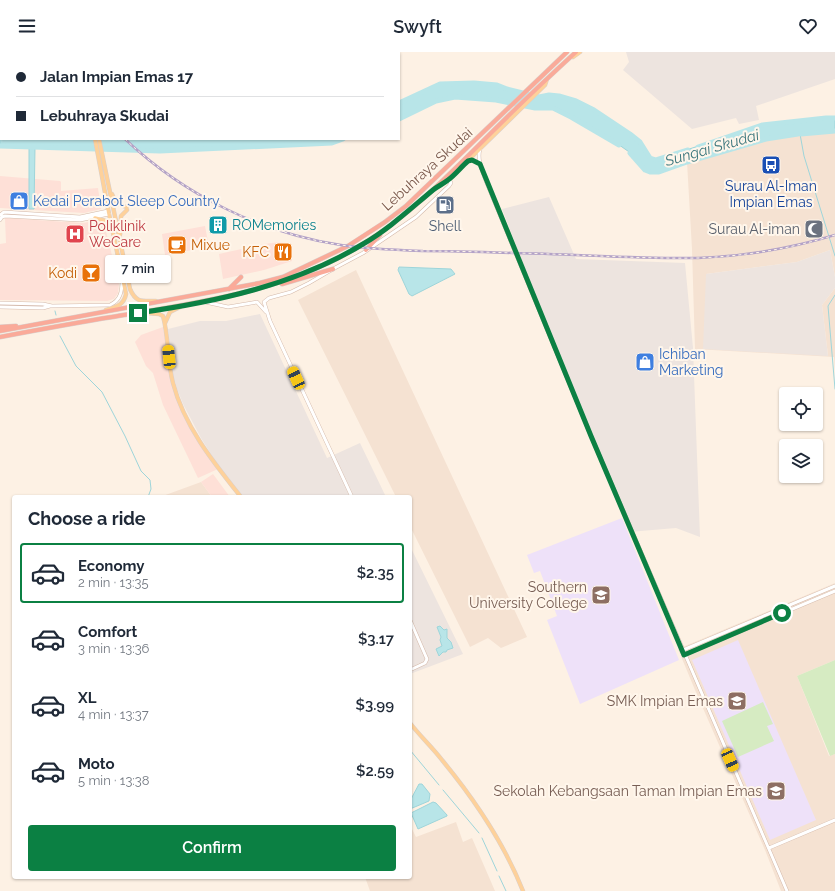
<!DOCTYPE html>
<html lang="en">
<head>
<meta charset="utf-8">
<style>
	:root { --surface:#fff; --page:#f6f6f7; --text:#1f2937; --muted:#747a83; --line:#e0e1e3; --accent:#0b8043 }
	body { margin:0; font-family:Raleway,sans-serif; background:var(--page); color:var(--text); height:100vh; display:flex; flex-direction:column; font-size:15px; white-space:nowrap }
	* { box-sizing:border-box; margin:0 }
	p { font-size:13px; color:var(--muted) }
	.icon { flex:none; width:22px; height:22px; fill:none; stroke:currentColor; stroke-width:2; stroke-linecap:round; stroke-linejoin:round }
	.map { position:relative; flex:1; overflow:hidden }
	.details { position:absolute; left:12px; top:443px; width:400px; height:384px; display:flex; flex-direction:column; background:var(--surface); border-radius:4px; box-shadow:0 1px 3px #0004 }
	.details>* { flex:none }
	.hud { position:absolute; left:0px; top:0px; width:400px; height:88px; box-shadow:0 1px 3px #0004; display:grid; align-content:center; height:88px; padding:0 16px; background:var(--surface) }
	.controls { position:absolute; left:779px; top:335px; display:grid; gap:8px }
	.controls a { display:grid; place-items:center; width:44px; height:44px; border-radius:4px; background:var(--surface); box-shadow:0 1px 3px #0004; font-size:20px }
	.end { position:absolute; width:18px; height:18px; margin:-9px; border:5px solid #0b8043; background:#fff; box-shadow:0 0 0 2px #fff }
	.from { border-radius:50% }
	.bubble { position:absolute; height:28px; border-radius:4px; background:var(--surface); box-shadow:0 1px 3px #0004; font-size:13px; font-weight:600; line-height:28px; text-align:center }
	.car { position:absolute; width:12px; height:24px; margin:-12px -6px; border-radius:5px; box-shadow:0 0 3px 1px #0007; background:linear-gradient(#f5c518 24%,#345 0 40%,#f5c518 0 76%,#345 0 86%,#f5c518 0) }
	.hud b { display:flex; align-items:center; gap:14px; height:38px; font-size:15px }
	.hud b+b { border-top:1px solid var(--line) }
	.hud i { width:10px; height:10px; background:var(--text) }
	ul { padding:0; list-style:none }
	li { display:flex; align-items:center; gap:12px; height:60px; margin:0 8px 6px; padding:0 8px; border:2px solid transparent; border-radius:4px }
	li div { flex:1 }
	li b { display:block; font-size:15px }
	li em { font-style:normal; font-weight:600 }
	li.selected { border-color:var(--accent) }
	li>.icon { width:36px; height:36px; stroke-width:1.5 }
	h2 { padding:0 16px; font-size:18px; line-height:48px }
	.cta { display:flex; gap:8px; margin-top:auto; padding:8px 16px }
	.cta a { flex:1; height:46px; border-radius:4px; background:var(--accent); color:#fff; font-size:16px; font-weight:600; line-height:46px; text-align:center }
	header { display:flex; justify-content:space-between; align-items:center; height:52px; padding:0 16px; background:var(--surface); font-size:18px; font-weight:600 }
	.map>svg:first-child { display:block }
</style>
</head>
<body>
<header><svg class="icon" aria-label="menu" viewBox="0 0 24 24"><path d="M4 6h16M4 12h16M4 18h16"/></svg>Swyft<svg class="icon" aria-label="heart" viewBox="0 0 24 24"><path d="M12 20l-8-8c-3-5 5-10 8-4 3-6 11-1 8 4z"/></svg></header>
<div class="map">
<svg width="835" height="839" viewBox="0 0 835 839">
	<rect width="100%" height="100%" fill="#fdf1e4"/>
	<!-- residential -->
	<path fill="#f5e2d2" d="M835 79V225L830 198 797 210 706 222 828 304 822 253 835 236V318L834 305 695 297 692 197 687 110 766 87 801 82Z
		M356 218 527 585 501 596 488 586 470 595 410 474V445H396L298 248Z
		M201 430 212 445H160Z
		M835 531V608L797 624 829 704 835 702V839H781L765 798 695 638 678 597Z
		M456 770 463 790 472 786 495 839H370L365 825H410V773L416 785Z"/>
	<!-- commercial -->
	<path fill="#fee0d7" d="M0 124 60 129 61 130V139L98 136 101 157 84 161 0 156Z
		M5 166 83 171 94 169 101 171 105 175 119 232 118 241 114 247 107 249 0 248V192L6 191Z
		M205 174 209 195 165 203 162 182Z
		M280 190 287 191 292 209 264 218 223 227 219 202 264 192Z
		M163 275 170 316 178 350 218 417 198 426 163 353 153 321 146 314 135 290 141 283Z
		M213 422 230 445H212L201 430Z"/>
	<!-- industrial -->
	<path fill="#ede4df" d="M626 0H835V27L756 54 759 68 739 72 736 66 692 77 623 18 629 10Z
		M549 145 576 207 685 211 693 296 700 485 676 476 629 480 590 385 502 157Z
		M830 198 835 225V236L822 253 828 304 703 297 706 222 797 210Z
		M260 262 327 406 360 391 386 445H243L214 407 201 386 184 354 177 337 172 319 168 277 200 269H226Z
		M410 494 463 602 410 622Z"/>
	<!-- education -->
	<path fill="#eee1f9" d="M622 466 679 608 580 652 547 568 557 564 540 519 534 521 527 503Z
		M738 588 816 768 770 788 692 608Z"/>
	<!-- green -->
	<path fill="#d6ebc2" d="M835 608V702L830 704 797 624Z
		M763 650 773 672 767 674 774 689 738 705 722 669Z"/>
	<!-- water -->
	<path fill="#b8e5e8" stroke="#9ed5da" d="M474 31 497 33 507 37 539 45 549 43 559 44 576 49 594 58 640 90 650 106 656 108 762 73 826 66H835V79L801 82 766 87 687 110 671 117 650 120 645 118 640 113 632 102 615 90 571 65 553 56H535L496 48 455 45 436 49 399 67V51L440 32Z
		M0 77 1 87H343L332 91 160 99 35 95 34 157H29V95L0 94Z
		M399 215 451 217 455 222 412 244 409 242 398 218Z
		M440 574 444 578 447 577V586L451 590 453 596 447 598 446 600H443L439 604 436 597 442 594 440 588 441 585 437 575Z
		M419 732H422L430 742 429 749 410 757V749Z
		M433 750 436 751 447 763V764L418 777 411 761Z"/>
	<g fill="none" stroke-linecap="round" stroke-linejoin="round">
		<!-- stream -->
		<path stroke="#9ed5da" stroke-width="1" d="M800 82 804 104 835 204
			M835 243 828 254 835 337
			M55 259 56 263
			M60 284 76 314 102 340 125 384 141 419 150 428 151 437 148 445
			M410 698 439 733
			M443 738 479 781
			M482 786 497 819
			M499 824 506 839"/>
		<!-- river -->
		<path stroke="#b8e5e8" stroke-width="5" d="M107 0 108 1
			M399 51 440 32 474 31 497 33 507 37 539 45 549 43 559 44 576 49 594 58 630 82 640 90 650 106 656 108 688 98
			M399 67 436 49 455 45 496 48 535 56H553L571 65 619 93
			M801 82 835 79
			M0 94 160 99 332 91 343 87
			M698 95 762 73 826 66H835
			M630 101 645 118 650 120H659L687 110 766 87 798 82"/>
		<!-- secondary casing -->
		<g stroke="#d4b9aa" stroke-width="4">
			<path id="secondary" d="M480 97C477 108 482 118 486 129L591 384 787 839
				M468 109 473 108 480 112
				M0 163 4 160 80 165 108 159
				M0 168 2 165 5 164 80 168 109 162
				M205 250 228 255 257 250 266 260
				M0 251 43 252 52 254 110 253C121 248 122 239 122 228
				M0 255 43 256 50 254
				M352 445 270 269 264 250 269 246 291 240 309 231 333 217 363 201 416 165 449 134 451 131 449 127
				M410 568 427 607 425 611 410 618
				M683 598 835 534
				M684 603 835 539
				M769 796 835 768"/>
		</g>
		<!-- primary casing -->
		<g stroke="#d9cfcc" stroke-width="4.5">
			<path id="primary" d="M79 0V1
				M83 0V1
				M573 5 580 0
				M95 87 109 162 126 242C124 253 116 255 106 258
				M99 87 130 237C136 251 142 249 156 249
				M439 134 449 127 545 33 547 27
				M112 142C115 150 118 153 127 155
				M95 166 106 169 110 173
				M120 183 121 164 127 158
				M146 261 159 262 163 264C169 286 167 309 173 331 184 374 214 411 241 445
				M165 271 170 260 180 255
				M410 671C420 684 432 695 442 708 475 748 504 791 523 839"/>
		</g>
		<!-- highway casing -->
		<g stroke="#d9cfcc" stroke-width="5">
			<path id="highway" d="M366 198 380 183
				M282 232 333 217
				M229 237 241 225
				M0 275 16 274
				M0 279 260 231 283 225 348 194 385 170 406 154 567 0
				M0 285C37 278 74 271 112 265 198 251 288 239 363 192 407 165 443 129 480 92 511 61 543 30 576 0"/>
		</g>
		<!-- secondary -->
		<use href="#secondary" stroke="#fff" stroke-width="3"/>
		<!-- primary -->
		<use href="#primary" stroke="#fed19a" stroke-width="3.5"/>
		<!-- highway -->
		<use href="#highway" stroke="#faaa99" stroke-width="4"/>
		<!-- rail casing -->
		<g stroke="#b3a2c7" stroke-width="2.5">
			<path id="rail" d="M52 0V1
				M125 87C184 143 261 181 341 193 368 197 396 198 423 199 453 199 483 200 513 201 575 202 636 207 698 206 746 204 789 197 835 183"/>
		</g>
		<!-- rail -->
		<use href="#rail" stroke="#fff6eb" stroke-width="1" stroke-dasharray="3" stroke-linecap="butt"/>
	</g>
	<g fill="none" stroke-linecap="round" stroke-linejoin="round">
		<!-- route -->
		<path stroke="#0b8043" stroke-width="5" d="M138 261C215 250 296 233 363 192 389 177 410 157 433 138 438 134 443 132 448 128 455 123 461 115 468 109L472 108 480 112 591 384 684 603 782 561"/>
	</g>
	<!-- icons -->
	<defs>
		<g id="bus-square" transform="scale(1)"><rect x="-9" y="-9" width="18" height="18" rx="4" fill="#1a4fb4" stroke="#fff6eb"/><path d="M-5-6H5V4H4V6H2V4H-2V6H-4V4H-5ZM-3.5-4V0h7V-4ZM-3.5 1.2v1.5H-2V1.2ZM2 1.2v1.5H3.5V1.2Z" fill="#fff"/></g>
		<g id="shop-square" transform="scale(1)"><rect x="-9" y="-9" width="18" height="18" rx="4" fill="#3f7fe0" stroke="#fff6eb"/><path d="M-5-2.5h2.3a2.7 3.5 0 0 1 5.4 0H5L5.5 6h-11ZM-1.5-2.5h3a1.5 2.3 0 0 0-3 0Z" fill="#fff"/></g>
		<g id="fuel-square" transform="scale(1)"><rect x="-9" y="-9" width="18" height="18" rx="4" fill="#5c6f8a" stroke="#fff6eb"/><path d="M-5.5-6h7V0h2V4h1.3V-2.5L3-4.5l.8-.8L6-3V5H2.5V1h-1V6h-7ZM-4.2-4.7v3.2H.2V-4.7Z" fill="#fff"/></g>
		<g id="building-square" transform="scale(1)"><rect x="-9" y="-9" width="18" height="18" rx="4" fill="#0f9aa8" stroke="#fff6eb"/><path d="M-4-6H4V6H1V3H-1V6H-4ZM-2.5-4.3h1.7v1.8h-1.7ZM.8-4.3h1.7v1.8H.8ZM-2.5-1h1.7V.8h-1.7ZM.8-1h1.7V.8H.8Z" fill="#fff"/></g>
		<g id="mosque-square" transform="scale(1)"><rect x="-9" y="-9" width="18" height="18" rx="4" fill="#6b7280" stroke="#fff6eb"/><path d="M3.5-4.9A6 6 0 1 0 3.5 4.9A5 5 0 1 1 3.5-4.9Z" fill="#fff"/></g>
		<g id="hospital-square" transform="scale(1)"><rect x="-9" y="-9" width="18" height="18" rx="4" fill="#e0444e" stroke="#fff6eb"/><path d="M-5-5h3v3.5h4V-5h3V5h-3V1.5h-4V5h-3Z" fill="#fff"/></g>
		<g id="cafe-square" transform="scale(1)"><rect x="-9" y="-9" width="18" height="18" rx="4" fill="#e8710a" stroke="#fff6eb"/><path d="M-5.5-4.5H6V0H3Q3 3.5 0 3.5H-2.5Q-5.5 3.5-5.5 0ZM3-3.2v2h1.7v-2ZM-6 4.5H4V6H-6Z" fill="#fff"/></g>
		<g id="restaurant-square" transform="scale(1)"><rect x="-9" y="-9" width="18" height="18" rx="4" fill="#e8710a" stroke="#fff6eb"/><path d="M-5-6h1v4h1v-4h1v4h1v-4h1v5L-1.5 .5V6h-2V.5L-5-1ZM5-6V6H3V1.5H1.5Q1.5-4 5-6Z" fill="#fff"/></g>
		<g id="bar-square" transform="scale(1)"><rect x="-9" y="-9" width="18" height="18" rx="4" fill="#e8710a" stroke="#fff6eb"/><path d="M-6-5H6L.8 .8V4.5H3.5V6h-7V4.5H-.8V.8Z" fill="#fff"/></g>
		<g id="university-square" transform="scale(1)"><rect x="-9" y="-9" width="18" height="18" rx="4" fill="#8d6e63" stroke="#fff6eb"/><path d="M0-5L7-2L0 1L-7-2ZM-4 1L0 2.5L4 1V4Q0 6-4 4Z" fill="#fff"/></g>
		<g id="school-square" transform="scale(1)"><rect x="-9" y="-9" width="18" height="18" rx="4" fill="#8d6e63" stroke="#fff6eb"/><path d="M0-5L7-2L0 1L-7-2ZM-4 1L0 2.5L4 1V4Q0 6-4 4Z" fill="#fff"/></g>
	</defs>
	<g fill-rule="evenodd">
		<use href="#bus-square" x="771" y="113"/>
		<use href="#shop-square" x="19" y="149"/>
		<use href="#fuel-square" x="445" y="153"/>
		<use href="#building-square" x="218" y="173"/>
		<use href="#mosque-square" x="814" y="177"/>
		<use href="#hospital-square" x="75" y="182"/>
		<use href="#cafe-square" x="177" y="193"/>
		<use href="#restaurant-square" x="283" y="200"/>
		<use href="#bar-square" x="91" y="221"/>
		<use href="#shop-square" x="645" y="310"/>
		<use href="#university-square" x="601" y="543"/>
		<use href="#school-square" x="737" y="649"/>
		<use href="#school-square" x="776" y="739"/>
	</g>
	<g text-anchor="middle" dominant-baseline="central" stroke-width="4" stroke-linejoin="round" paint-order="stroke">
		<!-- street labels -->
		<g font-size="14" fill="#775548" stroke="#fff6eb">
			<text transform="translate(427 117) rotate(-42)">Lebuhraya Skudai</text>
		</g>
		<!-- transit labels -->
		<g font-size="14" fill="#164399" stroke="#fff6eb">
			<text x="771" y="134">Surau Al-Iman<tspan x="771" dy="16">Impian Emas</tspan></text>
		</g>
		<!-- shop labels -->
		<g font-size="14" fill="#366cbe" stroke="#fff6eb" text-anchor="start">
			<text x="33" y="149">Kedai Perabot Sleep Country</text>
			<text x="659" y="302">Ichiban<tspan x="659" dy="16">Marketing</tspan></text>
		</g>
		<!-- culture labels -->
		<g font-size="14" fill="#0d838f" stroke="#fff6eb" text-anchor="start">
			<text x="232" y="173">ROMemories</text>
		</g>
		<!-- health labels -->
		<g font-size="14" fill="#be3a42" stroke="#fff6eb" text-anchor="start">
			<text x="89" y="174">Poliklinik<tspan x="89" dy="16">WeCare</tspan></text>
		</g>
		<!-- service labels -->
		<g font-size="14" fill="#4e5e75" stroke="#fff6eb">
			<text x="445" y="174">Shell</text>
		</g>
		<!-- worship labels -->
		<g font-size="14" fill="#5b616d" stroke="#fff6eb" text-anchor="end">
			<text x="800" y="177">Surau Al-iman</text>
		</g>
		<!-- food labels -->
		<g font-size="14" fill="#c56008" stroke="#fff6eb" text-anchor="end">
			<text x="191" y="193" text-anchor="start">Mixue</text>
			<text x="269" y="200">KFC</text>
			<text x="77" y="221">Kodi</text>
		</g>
		<!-- education labels -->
		<g font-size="14" fill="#785e54" stroke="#fff6eb" text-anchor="end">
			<text x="587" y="535">Southern<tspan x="587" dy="16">University College</tspan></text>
			<text x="723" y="649">SMK Impian Emas</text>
			<text x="762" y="739">Sekolah Kebangsaan Taman Impian Emas</text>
		</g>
		<!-- water labels -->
		<g font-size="15" font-style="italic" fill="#3c777d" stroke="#fff6eb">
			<text transform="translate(712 96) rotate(-16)">Sungai Skudai</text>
		</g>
	</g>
</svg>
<div class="controls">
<a><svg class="icon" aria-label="locate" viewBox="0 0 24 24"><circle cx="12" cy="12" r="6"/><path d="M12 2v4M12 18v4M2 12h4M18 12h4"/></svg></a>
<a><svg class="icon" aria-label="layers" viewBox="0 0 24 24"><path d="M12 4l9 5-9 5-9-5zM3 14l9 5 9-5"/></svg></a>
</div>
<i class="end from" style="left:782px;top:561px"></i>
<i class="end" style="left:138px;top:261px"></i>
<div class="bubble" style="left:105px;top:203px;width:66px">7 min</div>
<i class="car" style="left:169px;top:305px;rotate:354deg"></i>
<i class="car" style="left:296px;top:326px;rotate:335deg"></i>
<i class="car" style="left:730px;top:708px;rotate:156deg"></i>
<div class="hud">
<b><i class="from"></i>Jalan Impian Emas 17</b>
<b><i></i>Lebuhraya Skudai</b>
</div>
<section class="details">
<h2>Choose a ride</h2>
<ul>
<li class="selected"><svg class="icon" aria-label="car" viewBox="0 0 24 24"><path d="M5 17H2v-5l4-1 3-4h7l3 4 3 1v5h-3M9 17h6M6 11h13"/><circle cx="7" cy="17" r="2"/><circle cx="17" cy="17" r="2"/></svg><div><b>Economy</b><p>2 min · 13:35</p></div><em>$2.35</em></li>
<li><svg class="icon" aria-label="car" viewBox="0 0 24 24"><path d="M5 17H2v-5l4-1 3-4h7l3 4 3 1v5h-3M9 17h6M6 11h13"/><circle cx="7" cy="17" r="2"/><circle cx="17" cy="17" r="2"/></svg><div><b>Comfort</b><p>3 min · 13:36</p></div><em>$3.17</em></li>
<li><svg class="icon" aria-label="car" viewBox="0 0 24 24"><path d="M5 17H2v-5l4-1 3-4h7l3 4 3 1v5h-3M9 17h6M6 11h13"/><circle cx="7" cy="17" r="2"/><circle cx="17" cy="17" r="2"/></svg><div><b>XL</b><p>4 min · 13:37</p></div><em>$3.99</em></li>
<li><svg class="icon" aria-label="car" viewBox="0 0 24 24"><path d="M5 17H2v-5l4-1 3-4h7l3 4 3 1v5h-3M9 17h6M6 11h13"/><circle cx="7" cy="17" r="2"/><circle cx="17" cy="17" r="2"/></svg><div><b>Moto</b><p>5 min · 13:38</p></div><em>$2.59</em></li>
</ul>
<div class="cta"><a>Confirm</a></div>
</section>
</div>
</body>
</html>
